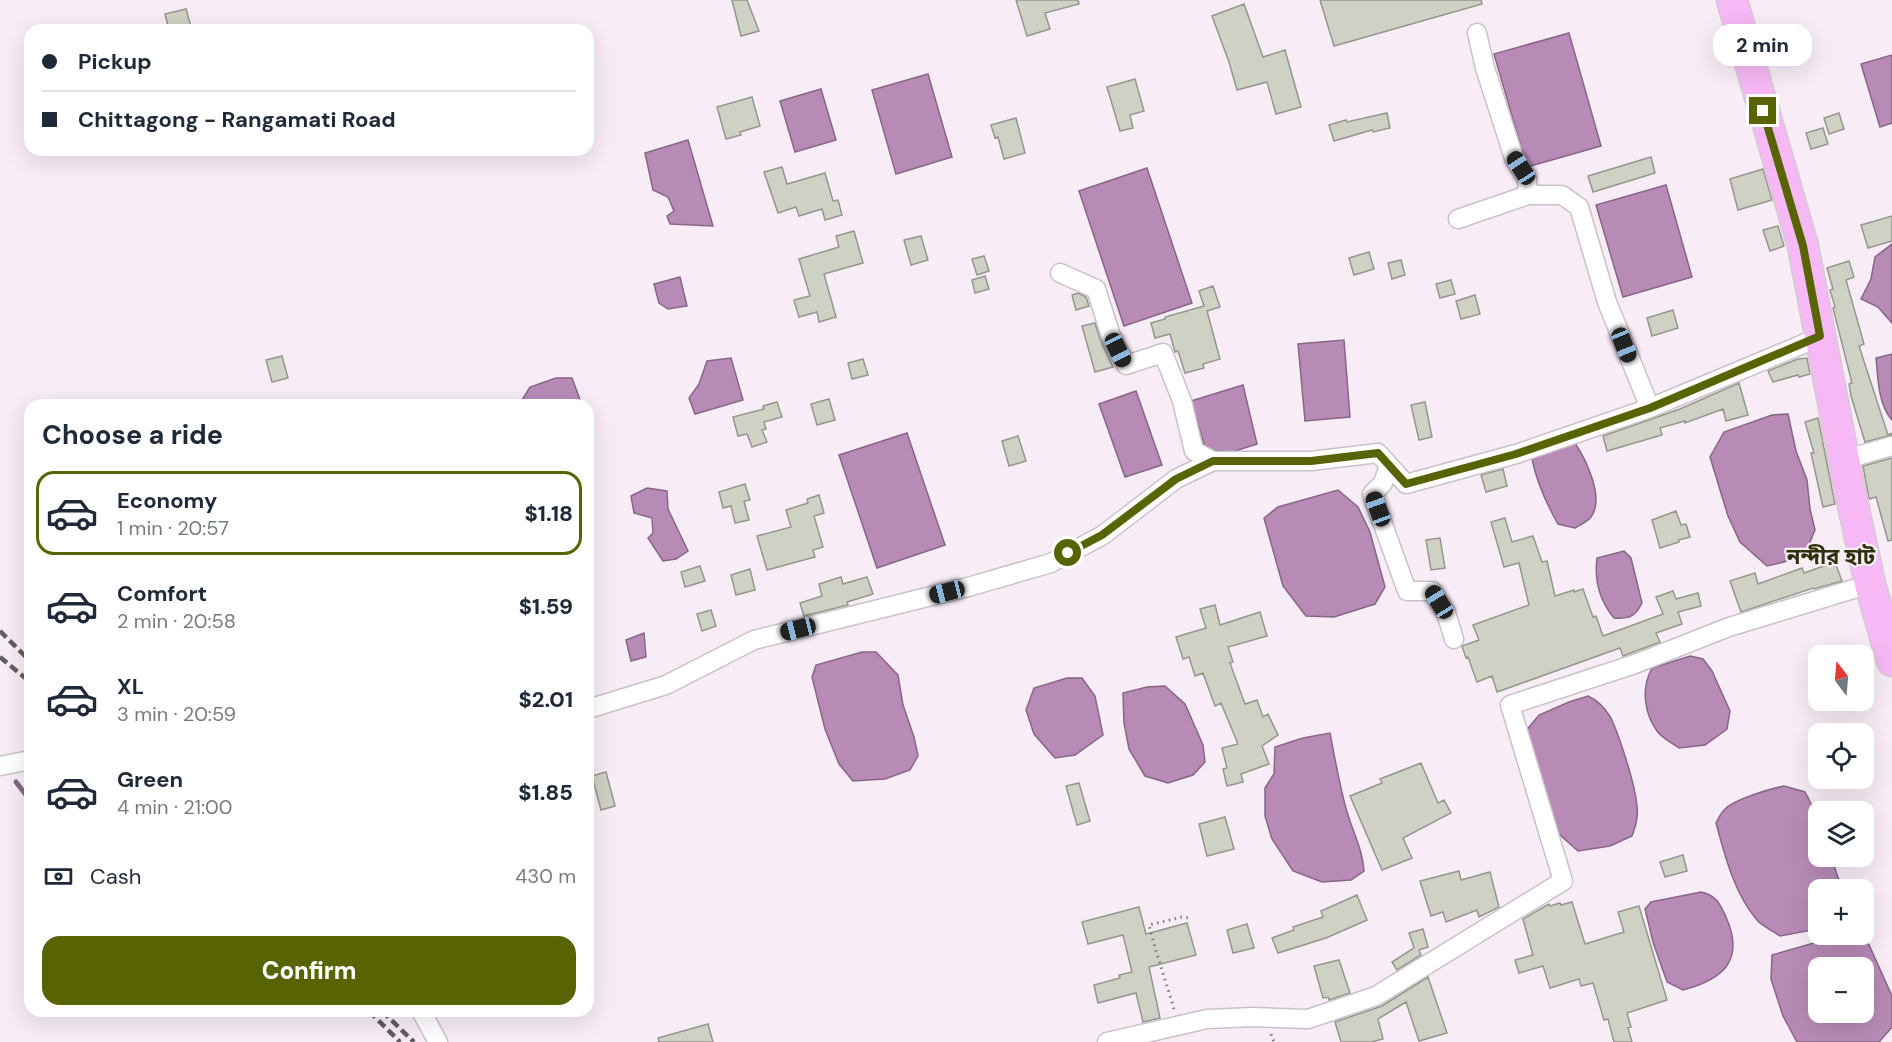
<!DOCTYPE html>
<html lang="en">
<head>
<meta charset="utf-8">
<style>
	:root { --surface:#fff; --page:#f2f2f3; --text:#1f2937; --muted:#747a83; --line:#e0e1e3; --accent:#586302 }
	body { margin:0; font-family:"DM Sans","Noto Sans Bengali",sans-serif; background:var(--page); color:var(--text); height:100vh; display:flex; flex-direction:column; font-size:22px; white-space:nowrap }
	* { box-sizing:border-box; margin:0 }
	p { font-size:20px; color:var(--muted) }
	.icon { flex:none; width:33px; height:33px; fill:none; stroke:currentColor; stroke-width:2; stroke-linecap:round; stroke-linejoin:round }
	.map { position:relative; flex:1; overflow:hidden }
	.details { position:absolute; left:24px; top:399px; width:570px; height:618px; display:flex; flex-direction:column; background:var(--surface); border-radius:18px; box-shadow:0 6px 24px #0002 }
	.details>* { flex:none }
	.hud { position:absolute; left:24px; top:24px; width:570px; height:132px; border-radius:18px; box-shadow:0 6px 24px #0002; display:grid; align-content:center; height:132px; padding:0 18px; background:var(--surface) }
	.needle { width:39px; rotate:344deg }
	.controls { position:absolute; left:1808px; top:645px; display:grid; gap:12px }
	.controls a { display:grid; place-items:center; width:66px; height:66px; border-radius:12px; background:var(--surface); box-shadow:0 6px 24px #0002; font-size:30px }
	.end { position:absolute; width:27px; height:27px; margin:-14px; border:8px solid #586302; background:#fff; box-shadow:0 0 0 3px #fff }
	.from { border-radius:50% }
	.bubble { position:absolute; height:42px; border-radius:18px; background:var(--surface); box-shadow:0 6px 24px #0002; font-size:20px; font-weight:800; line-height:42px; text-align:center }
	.car { position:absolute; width:18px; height:36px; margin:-18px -9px; border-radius:8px; box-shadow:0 0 4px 2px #0007; background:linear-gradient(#222 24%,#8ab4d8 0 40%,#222 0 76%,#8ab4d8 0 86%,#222 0) }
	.hud b { display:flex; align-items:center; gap:21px; height:57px; font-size:22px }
	.hud b+b { border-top:2px solid var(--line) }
	.hud i { width:15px; height:15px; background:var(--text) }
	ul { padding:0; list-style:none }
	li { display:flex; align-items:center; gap:18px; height:84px; margin:0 12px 9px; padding:0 6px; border:3px solid transparent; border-radius:18px }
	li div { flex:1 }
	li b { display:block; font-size:22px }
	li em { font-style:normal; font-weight:800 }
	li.current { border-color:var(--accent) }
	li>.icon { width:54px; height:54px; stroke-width:1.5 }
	h2 { padding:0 18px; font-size:27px; line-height:72px }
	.pay { display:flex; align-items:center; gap:15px; height:66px; padding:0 18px; font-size:22px }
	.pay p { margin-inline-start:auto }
	.primary-button { display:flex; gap:12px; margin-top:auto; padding:12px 18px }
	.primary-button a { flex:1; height:69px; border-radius:18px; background:var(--accent); color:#fff; font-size:24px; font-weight:800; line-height:69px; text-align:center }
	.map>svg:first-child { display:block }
</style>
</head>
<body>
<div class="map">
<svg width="1892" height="1042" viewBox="0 0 1892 1042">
	<rect width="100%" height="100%" fill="#f8edf7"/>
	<!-- water -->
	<path fill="#b88bb7" stroke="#876686" stroke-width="1.5" fill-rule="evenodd" d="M1569 33 1601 146 1527 167 1494 54Z
		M1892 55V123L1880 127 1861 64Z
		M928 74 952 157 896 174 872 90Z
		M821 89 836 140 795 152 780 101Z
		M688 140 713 226 670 224 667 216 674 211 668 197 653 190 645 153Z
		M1147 168 1192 303 1124 326 1079 191Z
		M1666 185 1692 277 1623 297 1596 205Z
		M1892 244V323L1878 307 1861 299 1871 279 1875 257Z
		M680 277 687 306 668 309 659 303 654 284Z
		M1344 340 1350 417 1305 421 1298 344Z
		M1892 354V420C1878 404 1878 378 1876 358Z
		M731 358 743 400 695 414 689 398 699 384 707 361Z
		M556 378H572L582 405H523L522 400 530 387Z
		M1243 385 1257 444 1232 452 1206 450 1191 401Z
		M1136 391 1162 465 1125 477 1099 404Z
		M1788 414 1796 451 1807 480 1810 509 1815 530 1806 552 1784 562 1767 566 1740 542 1728 516 1710 457 1724 432 1772 415Z
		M907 433 945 545 877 568 839 455Z
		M1575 443C1586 460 1605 498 1591 517 1587 522 1580 525 1575 528L1558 524C1546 503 1537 483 1532 459L1557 447Z
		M647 488 667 491 668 509 688 551 676 559 663 561 648 538 653 533 652 518 634 513 631 496Z
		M1338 490 1358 507 1370 532 1385 587 1375 604 1334 617 1306 616 1283 586 1264 518 1278 507Z
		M1624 551 1631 558 1642 603C1635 617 1629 619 1614 618 1600 601 1594 581 1597 558Z
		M644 633 646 657 631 661 626 640Z
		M862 652H876L898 675 903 705 914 737 918 756 910 770 885 779 853 781 839 764 825 729 812 677 816 665Z
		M1690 656 1703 659 1712 671 1730 711 1727 729 1705 745 1679 748C1672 743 1662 738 1657 731 1644 713 1641 688 1652 668Z
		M1067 678H1082L1095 696 1103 735 1075 755 1055 758 1034 734 1026 710 1034 688Z
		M1165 686 1185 704 1203 745 1205 762 1193 775 1168 783 1145 776 1129 749 1124 723 1123 693 1147 687Z
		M1588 696C1599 701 1605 708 1611 718 1620 738 1640 797 1637 817 1637 823 1634 830 1632 836L1610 846 1578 851 1559 834 1525 732 1539 715 1569 702Z
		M1330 733C1335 759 1340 788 1347 812 1353 832 1363 851 1364 871L1351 880 1322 882 1293 871 1272 839 1265 816V788L1274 774 1275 747 1303 738Z
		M1784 786 1805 792C1820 818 1818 827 1818 856L1831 857 1842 889 1818 890V929L1780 936C1773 931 1762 926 1757 920 1734 893 1725 856 1716 823 1718 819 1721 813 1724 810 1734 799 1770 789 1784 786Z
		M1701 892C1716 895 1720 904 1726 917 1745 960 1724 979 1683 990L1667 982 1653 942 1645 909 1651 902Z
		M1845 934 1860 935 1869 945 1892 996V1027L1879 1042H1797L1783 1016 1771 979 1772 955ZM1818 968H1863V1012H1818Z"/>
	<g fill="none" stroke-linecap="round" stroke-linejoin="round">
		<!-- stream -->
		<path stroke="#876686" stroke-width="5" d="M16 782 30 800"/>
	</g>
	<!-- building -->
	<path fill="#cfd1c5" stroke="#94978b" stroke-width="1.5" d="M732 0H747L759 31 741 36Z
		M1016 0H1078L1079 4 1045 13 1050 29 1027 36Z
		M1320 0H1481L1482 4 1334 46Z
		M1244 4 1263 57 1285 50 1301 107 1276 114 1267 82 1237 90 1229 62 1212 16Z
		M186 9 192 30H169L165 14Z
		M1135 79 1144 111 1130 115 1133 128 1120 131 1107 87Z
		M752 97 760 126 740 132 741 135 726 139 717 107Z
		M1387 113 1390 128 1373 132 1372 130 1334 141 1329 125 1346 120 1347 122Z
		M1839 113 1844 129 1829 134 1824 118Z
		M1016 118 1025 153 1004 159 998 137 995 138 991 125Z
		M1823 128 1828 144 1811 149 1806 133Z
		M1651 157 1655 173 1593 192 1588 176Z
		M782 167 787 184 825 173 833 201 838 200 842 215 825 220 822 209 799 216 796 207 778 213 764 172Z
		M1763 169 1772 200 1738 210 1730 179Z
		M1892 216V241L1868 248 1861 225Z
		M1778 226 1784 246 1770 251 1763 230Z
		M854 231 863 263 824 274 836 317 819 322 817 312 799 317 794 300 810 296 799 259 839 247 836 236Z
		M921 236 928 260 911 265 904 240Z
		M1369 252 1374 269 1354 275 1349 258Z
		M984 256 989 271 977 275 972 259Z
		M1401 260 1405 275 1392 279 1388 263Z
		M1849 261 1854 277 1846 280 1864 344 1859 346 1888 435 1892 433V435L1865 442 1851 396 1849 384 1852 383 1833 308 1835 307 1830 290 1833 289 1827 268Z
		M985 276 989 289 975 293 972 280Z
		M1451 280 1455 294 1440 298 1436 284Z
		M1213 286 1220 307 1207 311 1220 359 1203 364 1204 368 1185 373 1178 351 1175 352 1170 334 1155 338 1151 323 1165 319V317L1204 306 1199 291Z
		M1078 293 1086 297 1089 306 1076 310 1072 295Z
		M1475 295 1480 314 1461 319 1456 301Z
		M1673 310 1678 328 1652 336 1647 318Z
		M1095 323 1100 339 1113 367 1095 372 1082 326Z
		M282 356 288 378 272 382 266 360Z
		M1807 358 1810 374 1799 377 1798 375 1773 382 1768 371 1798 359Z
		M863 359 868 375 852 379 848 363Z
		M1739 383 1748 415 1726 421 1723 409 1685 423V421L1660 428 1662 435 1607 451 1603 436 1680 409Z
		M829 399 835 420 817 425 811 404Z
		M777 402 782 417 764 422 766 429 762 430 767 442 752 447 747 434 738 436 733 417 764 409 763 406Z
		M1425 402 1432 437 1419 440 1411 405Z
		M1818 418 1835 504 1823 507 1811 453H1814L1805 422Z
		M1018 436 1026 461 1009 466 1002 441Z
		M1892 458V540L1888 541 1876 497 1869 499 1863 466Z
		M1503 469 1507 486 1486 492 1481 475Z
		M745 484 750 500 744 501 749 520 735 523 731 506 723 508 719 492Z
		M819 495 824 513 814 516 823 547 813 550 815 557 767 570 757 536 791 527 786 510 808 503 807 499Z
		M1676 511 1681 525 1686 524 1690 537 1679 540V542L1660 548 1652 520Z
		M1505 518 1512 542 1533 536 1542 562 1547 561 1555 596 1574 590V592L1583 589 1593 617 1596 616 1603 636 1663 614 1656 597 1673 591 1676 599 1698 593 1701 606 1678 612 1682 624 1656 633 1660 642 1623 656 1620 648 1497 692 1492 676 1477 682 1468 657 1466 658 1462 646 1479 640 1473 625 1529 605 1519 563 1504 567 1491 522Z
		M1440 538 1445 568 1431 570 1426 540Z
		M1835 562 1842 581 1814 589 1813 588 1741 612 1730 581 1755 573 1758 584 1802 568 1804 573Z
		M700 566 705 581 685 587 681 572Z
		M750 569 755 590 736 595 731 575Z
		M841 577 843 584 867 577 873 594 847 602 848 605 804 616 800 603 822 596 819 584Z
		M1215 605 1220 625 1260 612 1267 636 1228 647 1233 662 1230 663 1245 704 1257 700 1263 717 1268 714 1278 735 1262 746 1269 764 1241 774 1243 782 1227 786 1223 769 1227 768 1222 748 1238 744 1221 703 1215 706 1203 673 1195 676 1189 657 1183 659 1176 637 1206 628 1200 609Z
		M711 610 716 626 702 631 697 614Z
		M1421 763 1438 803 1444 800 1451 813 1403 838 1412 858 1382 870 1350 796 1382 783 1380 779Z
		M606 772 615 806 601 810 592 776Z
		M1079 783 1090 821 1077 825 1066 786Z
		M1225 817 1234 849 1207 856 1199 824Z
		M1683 855 1687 871 1665 877 1660 862Z
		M1459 871 1461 880 1490 872 1499 907 1479 917 1477 910 1446 922 1443 912 1431 916 1420 881Z
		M1357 895 1367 920 1326 938 1278 953 1272 938 1294 930 1293 927 1323 917 1321 911Z
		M1572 902 1585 944 1624 932 1618 912 1639 906 1667 1000 1627 1013 1631 1027 1628 1028 1632 1042H1614L1608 1019 1604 1020 1593 983 1581 986 1579 979 1550 988 1543 966 1519 973 1515 960 1533 955 1523 919 1549 904 1550 906 1560 903 1561 905Z
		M1139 907 1146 934 1187 923 1196 955 1149 967 1160 1018 1143 1022 1136 993 1098 1003 1094 985 1120 978 1119 975 1132 972 1123 935 1088 944 1082 922Z
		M1247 924 1254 948 1233 953 1227 930Z
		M1423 929 1428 947 1419 950 1421 955 1397 970 1392 962 1414 948 1409 933Z
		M1339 960 1350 993 1329 1000 1328 997 1323 998 1314 966Z
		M1428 977 1447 1033 1419 1041 1406 1002 1378 1019 1383 1039 1371 1042H1341L1335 1022 1382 1006Z
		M708 1024 713 1042H659L658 1038Z"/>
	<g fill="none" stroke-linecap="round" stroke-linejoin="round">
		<!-- minor casing -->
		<g stroke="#cbc1cb" stroke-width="21">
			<path id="minor" d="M1477 33 1485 68 1514 158 1527 179 1528 195H1562L1579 207 1607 302 1650 408
				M1458 219 1528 195
				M1060 273 1096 289 1111 336 1126 365 1163 353 1182 401 1194 451 1213 461
				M1857 456 1892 446
				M1389 465 1383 483 1372 494 1407 591H1432L1446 613 1454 639
				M588 709 666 685 754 640 968 587 1051 563 1103 535 1176 479 1213 461H1311L1378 453 1406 484 1516 454 1650 408 1820 337
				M0 766 30 760
				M421 1011 438 1042
				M1107 1042 1207 1019 1252 1017 1308 1019 1376 996 1563 881 1510 705 1635 664 1729 627 1870 584"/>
		</g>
		<!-- trunk casing -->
		<g stroke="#d0cfd0" stroke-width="33">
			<path id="trunk" d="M1732 0 1803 246 1850 491 1870 584 1892 661"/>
		</g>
		<!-- path -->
		<path stroke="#817a80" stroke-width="3" stroke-dasharray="1.5 4.5" stroke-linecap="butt" d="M1174 1009C1166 981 1156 954 1149 925L1182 917 1191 918
			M1271 1034 1274 1042"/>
		<!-- minor -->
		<use href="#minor" stroke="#fff" stroke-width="18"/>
		<!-- trunk -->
		<use href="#trunk" stroke="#f7b8f6" stroke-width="30"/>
		<!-- rail -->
		<path stroke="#625d62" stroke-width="4.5" stroke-dasharray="9 4.5" stroke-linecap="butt" d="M0 631 30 661
			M0 657 30 682
			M369 1011 400 1042
			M382 1011 414 1042"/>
	</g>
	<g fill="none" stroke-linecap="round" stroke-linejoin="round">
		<!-- route -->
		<path stroke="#586302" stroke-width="8" d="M1068 553 1102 535 1176 479 1213 461H1311L1378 453 1406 484 1516 454 1650 408 1820 336 1803 246 1763 111"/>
	</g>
	<g text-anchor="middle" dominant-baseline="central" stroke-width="4.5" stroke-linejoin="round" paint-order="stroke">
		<!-- district labels -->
		<g font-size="22" font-weight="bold" fill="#2c3209" stroke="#f8edf7">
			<text x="1831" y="556">নন্দীর হাট</text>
		</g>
	</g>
</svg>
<div class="controls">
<a><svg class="needle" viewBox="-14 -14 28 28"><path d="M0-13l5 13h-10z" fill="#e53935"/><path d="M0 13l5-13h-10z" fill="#747a83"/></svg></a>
<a><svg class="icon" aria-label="locate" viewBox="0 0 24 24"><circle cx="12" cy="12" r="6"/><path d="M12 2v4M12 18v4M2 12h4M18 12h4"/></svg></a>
<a><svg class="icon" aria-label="layers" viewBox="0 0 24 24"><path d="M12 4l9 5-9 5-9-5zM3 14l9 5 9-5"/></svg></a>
<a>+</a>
<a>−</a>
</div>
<i class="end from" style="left:1068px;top:553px"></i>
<i class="end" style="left:1763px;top:111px"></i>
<div class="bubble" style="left:1713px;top:24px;width:99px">2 min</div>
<i class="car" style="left:1521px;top:168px;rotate:327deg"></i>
<i class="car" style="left:1624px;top:345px;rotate:158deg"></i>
<i class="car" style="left:1118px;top:350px;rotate:154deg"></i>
<i class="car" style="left:1378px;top:509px;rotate:340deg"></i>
<i class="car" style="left:947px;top:592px;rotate:256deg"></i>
<i class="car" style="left:1439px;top:602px;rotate:328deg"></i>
<i class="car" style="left:798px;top:629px;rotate:256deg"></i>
<div class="hud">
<b><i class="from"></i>Pickup</b>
<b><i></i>Chittagong - Rangamati Road</b>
</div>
<section class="details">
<h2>Choose a ride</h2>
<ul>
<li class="current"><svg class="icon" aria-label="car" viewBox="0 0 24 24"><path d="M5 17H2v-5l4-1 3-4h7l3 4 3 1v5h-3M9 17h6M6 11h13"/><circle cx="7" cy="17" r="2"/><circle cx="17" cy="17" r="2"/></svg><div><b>Economy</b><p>1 min · 20:57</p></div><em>$1.18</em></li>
<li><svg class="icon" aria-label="car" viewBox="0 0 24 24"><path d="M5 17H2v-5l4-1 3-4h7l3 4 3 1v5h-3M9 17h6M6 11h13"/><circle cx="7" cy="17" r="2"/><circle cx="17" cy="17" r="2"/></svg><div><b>Comfort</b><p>2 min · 20:58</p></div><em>$1.59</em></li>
<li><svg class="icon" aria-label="car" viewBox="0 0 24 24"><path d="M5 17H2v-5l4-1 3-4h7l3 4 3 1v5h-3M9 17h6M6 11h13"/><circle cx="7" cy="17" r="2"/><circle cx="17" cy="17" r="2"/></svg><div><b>XL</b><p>3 min · 20:59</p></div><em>$2.01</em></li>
<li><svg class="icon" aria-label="car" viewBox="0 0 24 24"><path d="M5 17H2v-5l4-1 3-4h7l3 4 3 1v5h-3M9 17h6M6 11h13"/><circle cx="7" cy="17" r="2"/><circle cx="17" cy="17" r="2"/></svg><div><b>Green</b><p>4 min · 21:00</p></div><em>$1.85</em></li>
</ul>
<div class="pay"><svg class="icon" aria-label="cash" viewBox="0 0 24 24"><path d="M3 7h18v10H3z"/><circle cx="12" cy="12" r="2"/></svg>Cash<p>430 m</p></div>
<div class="primary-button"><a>Confirm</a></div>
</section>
</div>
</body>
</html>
